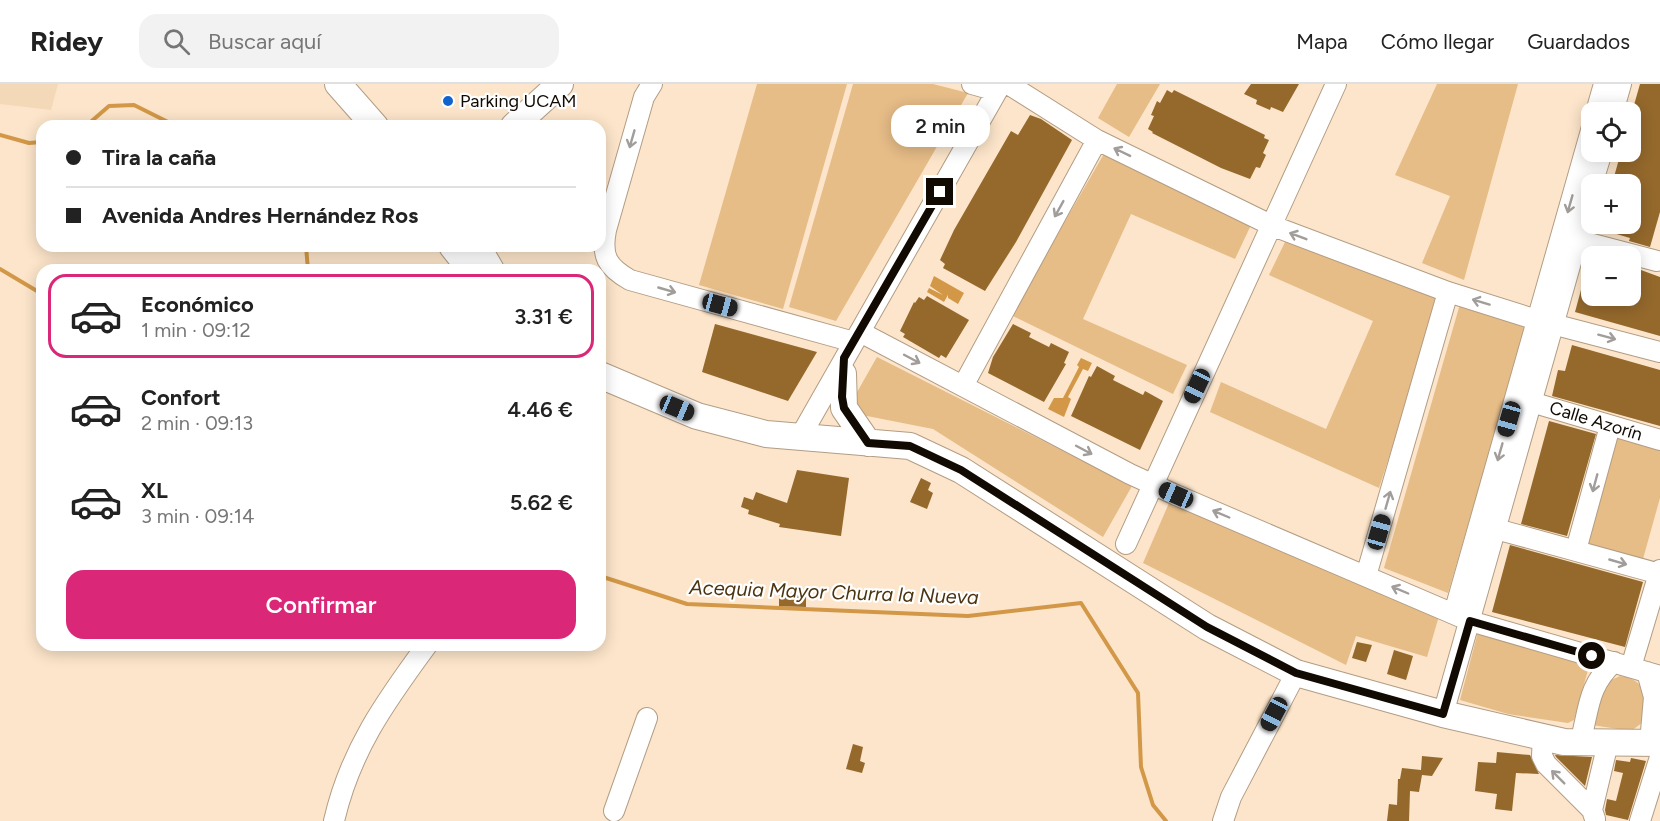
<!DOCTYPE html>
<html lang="es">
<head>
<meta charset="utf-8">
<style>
	:root { --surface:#fff; --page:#f2f2f2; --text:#222; --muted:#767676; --line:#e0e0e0; --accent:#db2777 }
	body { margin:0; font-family:Figtree,sans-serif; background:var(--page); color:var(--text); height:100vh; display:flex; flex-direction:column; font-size:22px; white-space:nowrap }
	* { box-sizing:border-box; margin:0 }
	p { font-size:20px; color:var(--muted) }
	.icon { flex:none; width:33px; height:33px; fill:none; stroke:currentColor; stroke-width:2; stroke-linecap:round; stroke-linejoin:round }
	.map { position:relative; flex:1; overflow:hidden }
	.drawer { position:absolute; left:36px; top:180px; width:570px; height:387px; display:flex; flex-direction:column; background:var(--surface); border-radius:18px; box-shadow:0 3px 15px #0003 }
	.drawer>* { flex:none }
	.banner { position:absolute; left:36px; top:36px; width:570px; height:132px; border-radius:18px; box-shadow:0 3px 15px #0003; display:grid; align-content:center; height:132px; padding:0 30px; background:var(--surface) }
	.fabs { position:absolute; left:1581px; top:18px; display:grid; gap:12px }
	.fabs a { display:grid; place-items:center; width:60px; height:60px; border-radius:12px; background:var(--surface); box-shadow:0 3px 15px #0003; font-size:30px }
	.end { position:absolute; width:27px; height:27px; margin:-14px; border:8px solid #110a03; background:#fff; box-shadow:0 0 0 3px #fff }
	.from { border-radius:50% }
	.bubble { position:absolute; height:42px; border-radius:18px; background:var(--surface); box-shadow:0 3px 15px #0003; font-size:20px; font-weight:600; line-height:42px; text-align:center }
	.car { position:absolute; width:18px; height:36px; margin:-18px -9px; border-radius:8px; box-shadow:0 0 4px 2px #0007; background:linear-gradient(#222 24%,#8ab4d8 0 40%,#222 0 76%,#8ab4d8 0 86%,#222 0) }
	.banner b { display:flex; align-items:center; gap:21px; height:57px; font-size:22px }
	.banner b+b { border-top:2px solid var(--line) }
	.banner i { width:15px; height:15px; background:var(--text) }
	ul { padding:10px 0 0; list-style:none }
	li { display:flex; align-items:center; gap:18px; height:84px; margin:0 12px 9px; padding:0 18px; border:3px solid transparent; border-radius:18px }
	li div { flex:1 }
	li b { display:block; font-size:22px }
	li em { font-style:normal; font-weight:600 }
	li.current { border-color:var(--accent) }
	li>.icon { width:54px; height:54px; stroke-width:1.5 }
	.button { display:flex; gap:12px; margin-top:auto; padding:12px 30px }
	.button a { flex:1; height:69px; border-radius:18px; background:var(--accent); color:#fff; font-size:24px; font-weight:600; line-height:69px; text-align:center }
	header { display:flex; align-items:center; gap:36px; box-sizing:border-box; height:84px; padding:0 30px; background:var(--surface); border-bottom:2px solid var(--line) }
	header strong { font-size:28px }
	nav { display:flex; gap:33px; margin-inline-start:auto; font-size:21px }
	.search { width:420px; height:54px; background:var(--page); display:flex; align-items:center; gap:15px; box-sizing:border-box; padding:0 21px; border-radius:18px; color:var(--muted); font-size:22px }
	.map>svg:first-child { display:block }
</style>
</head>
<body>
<header>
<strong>Ridey</strong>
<div class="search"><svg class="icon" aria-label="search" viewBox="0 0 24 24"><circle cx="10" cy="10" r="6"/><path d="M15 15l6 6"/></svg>Buscar aquí</div>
<nav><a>Mapa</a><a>Cómo llegar</a><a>Guardados</a></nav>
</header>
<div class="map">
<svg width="1660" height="737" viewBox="0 0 1660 737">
	<rect width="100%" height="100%" fill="#fce5ca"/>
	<!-- built -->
	<path fill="#f3d9b7" d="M0 0H58L51 26 0 20Z"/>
	<!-- green -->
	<path fill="#e6bc87" d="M757 0H847L783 225 699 201Z
		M853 0H933L968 9 836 237 789 223Z
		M1117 0H1160L1129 53 1098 34Z
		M1437 0H1518L1464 196 1422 179 1450 112 1395 91Z
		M1105 68 1251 141 1235 175 1131 130 1083 235 1187 281 1173 310 1011 231Z
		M1286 156 1441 212 1379 404 1210 328 1221 298 1326 345 1373 237 1269 191Z
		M1460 220 1527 240 1448 509 1384 484Z
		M877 273 1132 402 1103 453 933 345 862 331 852 317Z
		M1614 349 1660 363V414L1641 482 1581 464Z
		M1169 419 1439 532 1427 573 1356 552 1346 581 1143 479Z
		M1478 548 1590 579 1574 636 1568 639 1508 630 1460 616Z
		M1620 592C1650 597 1645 614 1643 638L1631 647 1592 641 1593 628 1607 598Z"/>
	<!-- water -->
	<path fill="#d29847" d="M934 192 964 209 958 220 948 214V211L944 218 927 208 929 204 943 211 930 202Z
		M1081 274 1092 279 1088 287 1083 285 1068 313 1071 315 1064 333 1048 325 1054 314H1063L1079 283 1077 281Z"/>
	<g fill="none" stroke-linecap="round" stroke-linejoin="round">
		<!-- stream -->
		<path stroke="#d29847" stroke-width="4" d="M86 42 109 22 134 21 176 42
			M0 51 29 59 42 58
			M306 162 308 186
			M0 185 42 210
			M600 492 687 520 968 532 1081 519 1138 609 1141 683 1153 721 1166 737"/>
	</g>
	<!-- building -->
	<path fill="#95692c" d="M1251 0H1299L1283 28 1271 23 1270 26 1256 20 1257 16 1244 10Z
		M1640 0H1660V128L1650 163 1629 157 1630 154 1593 143 1594 140H1630V100H1612L1621 68H1630V35Z
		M1167 6 1172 9 1174 6 1265 51 1264 54 1269 56 1263 69 1266 71 1260 84 1256 83 1250 95 1221 84 1152 49 1153 48 1148 45 1154 32 1151 31 1157 17 1160 19Z
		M1030 31 1041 35 1072 56 1016 158 985 207 943 184 945 180 940 176 954 146 1011 47 1018 51Z
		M1588 180 1592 181V212H1602L1630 219V182L1660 193V252L1575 228Z
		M927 212 969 236 946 274 941 271 939 274 903 253 905 250 900 247 914 218 915 219 919 213 924 216Z
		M715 240 817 268 788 317 702 288Z
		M1013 240 1031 249 1029 253 1049 263 1051 259 1069 268 1064 279 1066 280 1044 318 988 289 993 273Z
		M1572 261 1660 286V342L1552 312 1558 286 1565 287Z
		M1097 282 1115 292 1113 296 1143 311 1145 307 1163 317 1140 366 1071 332 1089 292 1091 293Z
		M1549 337 1596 350 1567 452 1521 440Z
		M797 386 849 394 841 452 779 443 780 440 748 430 749 426 741 423 744 413 753 416 756 408 787 419Z
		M921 394 931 399 928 406 933 409 927 425 910 418Z
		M1510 461 1643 498 1625 563 1492 528Z
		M779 511H806V523L779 522Z
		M1357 558 1372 561 1366 578 1352 574Z
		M1394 566 1413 572 1406 596 1387 590Z
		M853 660 863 663 860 677 865 679 862 689 846 685Z
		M1497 668 1530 671 1539 690 1516 689 1512 727 1495 725 1497 710 1475 707 1478 678 1496 679Z
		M1555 671 1592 673 1585 702 1556 673Z
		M1422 672 1443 674 1432 692 1422 691 1419 708 1410 707 1409 737H1387L1389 720 1397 721 1398 695H1400L1402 684 1421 686Z
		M1631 674 1646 677 1628 736 1606 731 1605 726 1607 715 1616 717 1623 689 1614 687 1616 676 1630 678Z"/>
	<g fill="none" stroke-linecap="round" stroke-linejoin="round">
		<!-- minor casing -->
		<g stroke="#b29d84" stroke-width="22">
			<path id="minor" d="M652 0 644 13 606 146C601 172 607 183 630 196L854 258
				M972 0 997 7
				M1008 0 1097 56 1273 142 1448 208 1537 236 1660 268
				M1596 28 1604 0
				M1613 28 1621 0
				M1592 100 1602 68
				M1577 156 1657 177
				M860 248 1130 390 1176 411 1470 537 1660 592
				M963 302 1097 56
				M1531 318 1660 356
				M800 353 1001 0
				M1496 445 1660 490
				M1126 460 1336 0
				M1576 466 1610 342
				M1366 492 1448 208
				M1454 529 1592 43
				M1631 583 1660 486
				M1647 588 1654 613 1650 659
				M1443 630 1592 104
				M1543 652 1542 672 1546 680 1592 726
				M1580 659C1589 627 1587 602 1614 578
				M614 727 647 634
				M1595 735 1592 726 1608 659
				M334 737C350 667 385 618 427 561
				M1223 737 1231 713 1296 589
				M1640 737 1660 673"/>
		</g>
		<!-- major casing -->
		<g stroke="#b29d84" stroke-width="28">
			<path id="major" d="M338 0 375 42
				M514 42 560 0
				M452 162 471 186
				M477 162 491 186
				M843 290 844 324 868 359
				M600 291 697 332 766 350 910 362 961 386 1207 543 1296 589 1443 630 1564 658 1660 659"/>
		</g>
		<!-- minor -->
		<use href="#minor" stroke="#fff" stroke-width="20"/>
		<!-- major -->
		<use href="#major" stroke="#fff" stroke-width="26"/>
	</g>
	<!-- one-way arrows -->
	<defs><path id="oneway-shaft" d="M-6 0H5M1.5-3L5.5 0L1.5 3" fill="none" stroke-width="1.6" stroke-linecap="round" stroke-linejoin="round" transform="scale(1.5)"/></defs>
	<g stroke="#a09d9a">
		<use href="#oneway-shaft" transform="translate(632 55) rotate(106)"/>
		<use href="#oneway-shaft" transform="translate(1122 68) rotate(-154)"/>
		<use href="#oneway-shaft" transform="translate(1570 120) rotate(106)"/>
		<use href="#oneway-shaft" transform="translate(1059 125) rotate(119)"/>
		<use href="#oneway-shaft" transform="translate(1298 152) rotate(-159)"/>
		<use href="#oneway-shaft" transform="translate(667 206) rotate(16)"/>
		<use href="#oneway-shaft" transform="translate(1481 218) rotate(-163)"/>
		<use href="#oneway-shaft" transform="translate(1607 253) rotate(15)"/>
		<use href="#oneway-shaft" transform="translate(912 275) rotate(28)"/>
		<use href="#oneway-shaft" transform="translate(1084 366) rotate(28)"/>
		<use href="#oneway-shaft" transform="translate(1500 368) rotate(106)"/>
		<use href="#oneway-shaft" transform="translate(1595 399) rotate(105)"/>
		<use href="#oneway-shaft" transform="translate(1388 416) rotate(-74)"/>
		<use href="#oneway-shaft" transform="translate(1221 430) rotate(-157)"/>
		<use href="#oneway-shaft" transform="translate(1618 478) rotate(16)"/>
		<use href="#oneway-shaft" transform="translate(1400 506) rotate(-157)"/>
		<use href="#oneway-shaft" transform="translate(1558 693) rotate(-135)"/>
	</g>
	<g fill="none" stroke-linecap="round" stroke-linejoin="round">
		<!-- route -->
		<path stroke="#110a03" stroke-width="8" d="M940 108 844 274 842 313 844 324 868 359 910 362 961 386 1207 543 1296 589 1443 630 1470 537 1592 572"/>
	</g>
	<!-- markers -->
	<circle fill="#1263cd" stroke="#fff" stroke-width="2" cx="448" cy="17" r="6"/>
	<g text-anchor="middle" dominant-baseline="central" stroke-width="4.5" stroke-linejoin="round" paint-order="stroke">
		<!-- poi labels -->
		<g font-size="18" fill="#110a03" stroke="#fff" text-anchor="start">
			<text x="460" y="17">Parking UCAM</text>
		</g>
		<!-- street labels -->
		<g font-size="18" fill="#110a03" stroke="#fff">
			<text transform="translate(1596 337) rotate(17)">Calle Azorín</text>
		</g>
		<!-- water labels -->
		<g font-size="20" font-style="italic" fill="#4c3411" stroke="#fff">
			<text transform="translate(834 508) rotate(2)">Acequia Mayor Churra la Nueva</text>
		</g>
	</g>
</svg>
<div class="fabs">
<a><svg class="icon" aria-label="locate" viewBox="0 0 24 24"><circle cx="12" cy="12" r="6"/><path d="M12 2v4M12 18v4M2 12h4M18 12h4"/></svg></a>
<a>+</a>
<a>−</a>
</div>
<i class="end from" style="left:1592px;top:572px"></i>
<i class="end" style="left:940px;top:108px"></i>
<div class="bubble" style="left:891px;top:21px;width:99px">2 min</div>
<i class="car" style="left:720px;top:221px;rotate:105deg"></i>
<i class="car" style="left:1197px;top:302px;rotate:205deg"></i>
<i class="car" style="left:677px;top:324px;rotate:113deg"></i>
<i class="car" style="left:1509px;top:335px;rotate:196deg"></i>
<i class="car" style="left:1176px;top:411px;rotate:294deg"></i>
<i class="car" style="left:1379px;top:448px;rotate:16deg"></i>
<i class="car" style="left:1274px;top:630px;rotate:208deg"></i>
<div class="banner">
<b><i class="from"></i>Tira la caña</b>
<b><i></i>Avenida Andres Hernández Ros</b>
</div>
<section class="drawer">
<ul>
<li class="current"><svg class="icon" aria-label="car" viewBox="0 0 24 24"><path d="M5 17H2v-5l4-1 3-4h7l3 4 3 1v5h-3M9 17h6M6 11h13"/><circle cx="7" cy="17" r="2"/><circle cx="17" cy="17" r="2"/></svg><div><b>Económico</b><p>1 min · 09:12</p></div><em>3.31 €</em></li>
<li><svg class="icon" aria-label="car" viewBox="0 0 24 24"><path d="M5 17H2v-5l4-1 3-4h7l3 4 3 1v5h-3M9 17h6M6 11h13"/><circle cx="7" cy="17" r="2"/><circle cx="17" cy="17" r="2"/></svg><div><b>Confort</b><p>2 min · 09:13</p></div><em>4.46 €</em></li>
<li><svg class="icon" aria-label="car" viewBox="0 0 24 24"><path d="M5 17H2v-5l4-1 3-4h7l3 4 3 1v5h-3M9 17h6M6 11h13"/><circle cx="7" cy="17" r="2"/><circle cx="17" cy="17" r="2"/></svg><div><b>XL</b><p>3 min · 09:14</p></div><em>5.62 €</em></li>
</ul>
<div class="button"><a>Confirmar</a></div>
</section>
</div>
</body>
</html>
